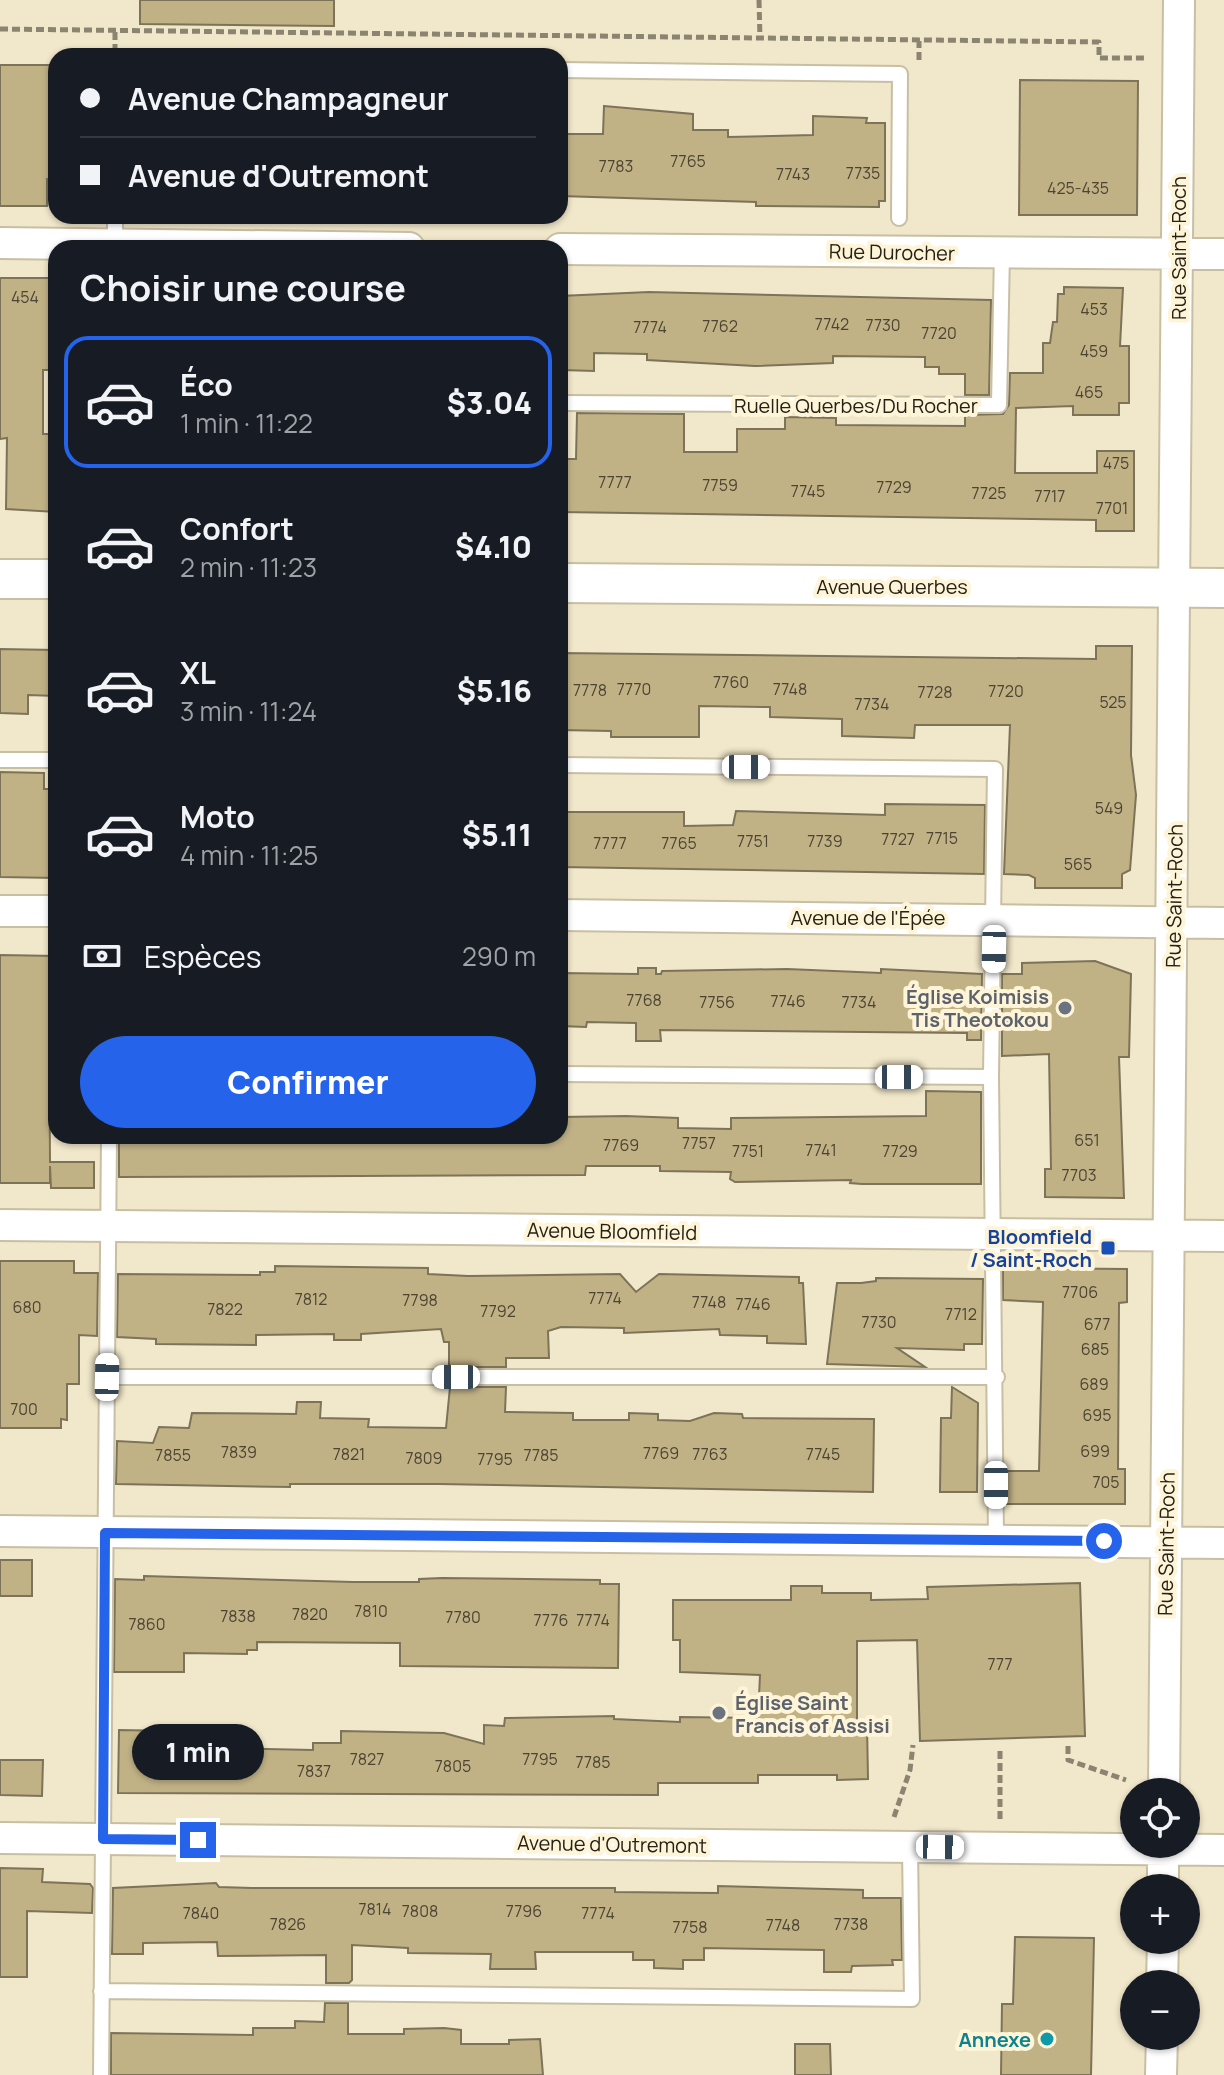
<!DOCTYPE html>
<html lang="fr">
<head>
<meta charset="utf-8">
<style>
	:root { --surface:#171b24; --page:#242831; --text:#f1f3f6; --muted:#9ea1a6; --line:#363941; --accent:#2563eb }
	body { margin:0; font-family:Manrope,sans-serif; background:var(--page); color:var(--text); height:100vh; display:flex; flex-direction:column; font-size:30px; white-space:nowrap }
	* { box-sizing:border-box; margin:0 }
	p { font-size:26px; color:var(--muted) }
	.icon { flex:none; width:44px; height:44px; fill:none; stroke:currentColor; stroke-width:2; stroke-linecap:round; stroke-linejoin:round }
	.map { position:relative; flex:1; overflow:hidden }
	.drawer { position:absolute; left:48px; top:240px; width:520px; height:904px; display:flex; flex-direction:column; background:var(--surface); border-radius:24px; box-shadow:0 2px 6px #0004 }
	.drawer>* { flex:none }
	.hud { position:absolute; left:48px; top:48px; width:520px; height:176px; border-radius:24px; box-shadow:0 2px 6px #0004; display:grid; align-content:center; height:176px; padding:0 32px; background:var(--surface) }
	.tools { position:absolute; left:1120px; top:1778px; display:grid; gap:16px }
	.tools a { display:grid; place-items:center; width:80px; height:80px; border-radius:50%; background:var(--surface); box-shadow:0 2px 6px #0004; font-size:40px }
	.end { position:absolute; width:36px; height:36px; margin:-18px; border:10px solid #2563eb; background:#fff; box-shadow:0 0 0 4px #fff }
	.from { border-radius:50% }
	.bubble { position:absolute; height:56px; border-radius:28px; background:var(--surface); box-shadow:0 2px 6px #0004; font-size:26px; font-weight:800; line-height:56px; text-align:center }
	.car { position:absolute; width:24px; height:48px; margin:-24px -12px; border-radius:10px; box-shadow:0 0 6px 2px #0007; background:linear-gradient(#fff 24%,#345 0 40%,#fff 0 76%,#345 0 86%,#fff 0) }
	.hud b { display:flex; align-items:center; gap:28px; height:76px; font-size:30px }
	.hud b+b { border-top:2px solid var(--line) }
	.hud i { width:20px; height:20px; background:var(--text) }
	ul { padding:0; list-style:none }
	li { display:flex; align-items:center; gap:24px; height:132px; margin:0 16px 12px; padding:0 16px; border:4px solid transparent; border-radius:24px }
	li div { flex:1 }
	li b { display:block; font-size:30px }
	li em { font-style:normal; font-weight:800 }
	li.selected { border-color:var(--accent) }
	li>.icon { width:72px; height:72px; stroke-width:1.5 }
	h2 { padding:0 32px; font-size:36px; line-height:96px }
	.pay { display:flex; align-items:center; gap:20px; height:88px; padding:0 32px; font-size:30px }
	.pay p { margin-inline-start:auto }
	.action { display:flex; gap:16px; margin-top:auto; padding:16px 32px }
	.action a { flex:1; height:92px; border-radius:48px; background:var(--accent); color:#fff; font-size:32px; font-weight:800; line-height:92px; text-align:center }
	.map>svg:first-child { display:block }
</style>
</head>
<body>
<div class="map">
<svg width="1224" height="2075" viewBox="0 0 1224 2075">
	<rect width="100%" height="100%" fill="#f1e7ca"/>
	<!-- building -->
	<path fill="#c1b286" stroke="#7c7359" stroke-width="2" d="M140 0H334V26L140 24Z
		M0 65H50L49 94H56V180L47 179V206H0Z
		M1020 80 1138 81 1137 215H1019Z
		M604 106 693 114V130H728V137L813 135V116L867 118 866 123H885V201H879V207L756 206V202L560 196 563 134H603Z
		M0 278H56L55 370H43V434H56V512L6 509 7 438 0 439Z
		M1064 287 1123 288 1120 346H1129V403H1119V415H1073V406L1016 408 1015 473H1097V451H1134V531H1096V520L560 512V459H576L577 413 684 414V452H737V429H785V417L836 418V425L965 426V415L1003 414 1009 405 1010 373H1043V343H1050L1053 322H1057L1058 294H1064Z
		M649 292 991 300 989 395H965V374H939V367H925V357L833 356V363L755 366 647 360V354L594 353V371L562 370 560 296Z
		M1096 646H1132L1131 755 1136 795 1130 870 1122 874V888H1035V878L1029 875 1004 874 1010 725H915L914 738 842 736V719L770 717V707L699 706V737H611V731L560 730V653L1096 659Z
		M0 649 56 650V696L28 695V714L0 713Z
		M0 772 44 773V789H51V836H56V878L0 877Z
		M885 804 985 805 984 874 560 867V812H684V826L733 825 736 811 885 815Z
		M0 955 56 956V1003H49L50 1162H94V1188H51L50 1166V1183H0Z
		M1095 961 1131 974 1129 1057H1119L1124 1198 1045 1197V1169H1051L1049 1054 1002 1056V974H1022V963Z
		M638 968H656V974H661L662 971 787 969 881 973V969L982 974 981 1040H967V1033L660 1030 661 1041H636V1023L587 1022 586 1027 560 1026V973L638 974Z
		M926 1091 981 1092V1184H862L850 1183 851 1180 735 1182 730 1179 731 1172 660 1171V1166H586L585 1175 119 1177V1136H560V1117L626 1116 678 1118V1128L731 1129V1118L926 1116Z
		M0 1261H74V1273H98L97 1336 79 1335V1384H67V1420L61 1419V1428H0Z
		M275 1266 428 1268V1274L468 1276 620 1274 636 1292 659 1274 799 1277V1283H803L806 1344 767 1343V1336L720 1335 719 1329 624 1333V1328L561 1327 548 1331 549 1358H506V1367H449V1342H444L441 1329 361 1334V1340H334V1334L256 1335V1345L156 1344V1339L117 1337 118 1274 260 1275V1272H275Z
		M1003 1268 1127 1269V1302L1119 1303 1118 1469H1125V1504H1006L1005 1471H1039L1043 1302 1003 1300Z
		M876 1278 983 1279 982 1344H964V1350L897 1348 925 1367 827 1364 837 1283H861L876 1281Z
		M450 1387H506L505 1412 573 1413V1420H629V1413L658 1414V1420L690 1421 714 1413 742 1414 743 1418 874 1419 873 1492 439 1484H290V1487L116 1484 117 1441 153 1443 159 1427 189 1428 192 1413 296 1414 297 1402H321L320 1418 369 1419 368 1427 446 1428Z
		M952 1387 978 1403 977 1492H940L941 1418H951Z
		M0 1560H32V1596H0Z
		M144 1576 353 1582H419V1579L442 1578 600 1580V1584H619L618 1668 400 1666V1643L257 1642V1650H247V1654L184 1653V1672H114L115 1579 144 1580Z
		M1080 1583 1085 1736 920 1741 917 1640 857 1641V1726L867 1725 868 1779 837 1780V1775H758V1783H658V1795L118 1793 119 1730 176 1731 175 1747 313 1750V1743H341V1731L444 1733 484 1744V1725L504 1726 505 1718 614 1716V1719L680 1722V1717L758 1718 760 1675 680 1672V1640H673V1600H791V1586H822V1593H871V1600L928 1599 927 1587Z
		M0 1760H43L42 1796 0 1795Z
		M0 1868 43 1869 42 1882 90 1884 93 1888 92 1913 27 1911V1977H0Z
		M216 1883 219 1887 252 1888H615V1892L718 1893V1886L863 1890V1898H901L902 1960H892L893 1965 852 1966 851 1972H824V1950L704 1948V1960H683V1969L654 1968V1960H633V1952H535L536 1969H490L491 1954 408 1953V1948L352 1945V1980L349 1983H326V1955L218 1956 217 1942 143 1943V1954H112L113 1888Z
		M1015 1937 1094 1938 1091 2075H1001L1002 2004H1013Z
		M325 2003H348V2034H404V2029L444 2028 461 2030V2044H509V2040L540 2039 543 2075H111V2033L253 2035V2028H295V2021L324 2022Z
		M795 2044H830L831 2075H795Z"/>
	<g fill="none" stroke-linecap="round" stroke-linejoin="round">
		<!-- service casing -->
		<g stroke="#c8bfa3" stroke-width="18">
			<path id="service" d="M560 70 900 74 899 218
				M115 248V216
				M560 403 999 405 1002 253
				M0 760H56
				M560 765 995 769 991 1077 996 1539
				M560 1074 991 1077
				M107 1377H997
				M101 1991 912 1999 910 1847
				M101 2075 109 1136"/>
		</g>
		<!-- minor casing -->
		<g stroke="#c8bfa3" stroke-width="34">
			<path id="minor" d="M0 243 409 248
				M560 249 1224 254
				M0 911H56
				M560 915 1224 923
				M0 1225 1224 1236
				M0 1531 1224 1543
				M1164 1792 1179 0
				M0 1838 1224 1850
				M1163 1888V1844
				M1162 1984 1163 1940
				M1161 2075 1162 2036"/>
		</g>
		<!-- tertiary casing -->
		<g stroke="#c8bfa3" stroke-width="42">
			<path id="tertiary" d="M0 579H56
				M560 583 1224 588"/>
		</g>
		<!-- path -->
		<path stroke="#8b8471" stroke-width="5" stroke-dasharray="8 4" stroke-linecap="butt" d="M759 0 760 39
			M0 29 1099 42V58H1146
			M115 32V56
			M919 60V41
			M1068 1746V1760L1126 1780
			M894 1817 910 1770 913 1745
			M1000 1819V1748"/>
		<!-- service -->
		<use href="#service" stroke="#fff" stroke-width="14"/>
		<!-- minor -->
		<use href="#minor" stroke="#fff" stroke-width="30"/>
		<!-- tertiary -->
		<use href="#tertiary" stroke="#fff" stroke-width="38"/>
	</g>
	<g fill="none" stroke-linecap="round" stroke-linejoin="round">
		<!-- route -->
		<path stroke="#2563eb" stroke-width="10" d="M198 1840 103 1839 105 1533 1104 1541"/>
	</g>
	<!-- markers -->
	<g fill="#6b7280" stroke="#fef4d7" stroke-width="3">
		<circle cx="1065" cy="1008" r="8"/>
		<circle cx="719" cy="1713" r="8"/>
	</g>
	<rect fill="#1a4fb4" stroke="#fef4d7" stroke-width="3" x="1100" y="1240" width="16" height="16" rx="4"/>
	<circle fill="#0f9aa8" stroke="#fef4d7" stroke-width="3" cx="1047" cy="2039" r="8"/>
	<g text-anchor="middle" dominant-baseline="central" stroke-width="8" stroke-linejoin="round" paint-order="stroke">
		<!-- number labels -->
		<g font-size="16" fill="#4c4533">
			<text x="688" y="161">7765</text>
			<text x="616" y="166">7783</text>
			<text x="863" y="173">7735</text>
			<text x="793" y="174">7743</text>
			<text x="1078" y="188">425-435</text>
			<text x="25" y="297">454</text>
			<text x="1094" y="309">453</text>
			<text x="832" y="324">7742</text>
			<text x="883" y="325">7730</text>
			<text x="720" y="326">7762</text>
			<text x="650" y="327">7774</text>
			<text x="939" y="333">7720</text>
			<text x="1094" y="351">459</text>
			<text x="1089" y="392">465</text>
			<text x="1116" y="463">475</text>
			<text x="615" y="482">7777</text>
			<text x="720" y="485">7759</text>
			<text x="894" y="487">7729</text>
			<text x="808" y="491">7745</text>
			<text x="989" y="493">7725</text>
			<text x="1050" y="496">7717</text>
			<text x="1112" y="508">7701</text>
			<text x="731" y="682">7760</text>
			<text x="634" y="689">7770</text>
			<text x="790" y="689">7748</text>
			<text x="590" y="690">7778</text>
			<text x="1006" y="691">7720</text>
			<text x="935" y="692">7728</text>
			<text x="1113" y="702">525</text>
			<text x="872" y="704">7734</text>
			<text x="1109" y="808">549</text>
			<text x="942" y="838">7715</text>
			<text x="898" y="839">7727</text>
			<text x="753" y="841">7751</text>
			<text x="825" y="841">7739</text>
			<text x="610" y="843">7777</text>
			<text x="679" y="843">7765</text>
			<text x="1078" y="864">565</text>
			<text x="644" y="1000">7768</text>
			<text x="788" y="1001">7746</text>
			<text x="717" y="1002">7756</text>
			<text x="859" y="1002">7734</text>
			<text x="1087" y="1140">651</text>
			<text x="699" y="1143">7757</text>
			<text x="621" y="1145">7769</text>
			<text x="821" y="1150">7741</text>
			<text x="748" y="1151">7751</text>
			<text x="900" y="1151">7729</text>
			<text x="1079" y="1175">7703</text>
			<text x="1080" y="1292">7706</text>
			<text x="605" y="1298">7774</text>
			<text x="311" y="1299">7812</text>
			<text x="420" y="1300">7798</text>
			<text x="709" y="1302">7748</text>
			<text x="753" y="1304">7746</text>
			<text x="27" y="1307">680</text>
			<text x="225" y="1309">7822</text>
			<text x="498" y="1311">7792</text>
			<text x="961" y="1314">7712</text>
			<text x="879" y="1322">7730</text>
			<text x="1097" y="1324">677</text>
			<text x="1095" y="1349">685</text>
			<text x="1094" y="1384">689</text>
			<text x="24" y="1409">700</text>
			<text x="1097" y="1415">695</text>
			<text x="1095" y="1451">699</text>
			<text x="239" y="1452">7839</text>
			<text x="661" y="1453">7769</text>
			<text x="349" y="1454">7821</text>
			<text x="710" y="1454">7763</text>
			<text x="823" y="1454">7745</text>
			<text x="173" y="1455">7855</text>
			<text x="541" y="1455">7785</text>
			<text x="424" y="1458">7809</text>
			<text x="495" y="1459">7795</text>
			<text x="1106" y="1482">705</text>
			<text x="371" y="1611">7810</text>
			<text x="310" y="1614">7820</text>
			<text x="238" y="1616">7838</text>
			<text x="463" y="1617">7780</text>
			<text x="551" y="1620">7776</text>
			<text x="593" y="1620">7774</text>
			<text x="147" y="1624">7860</text>
			<text x="1000" y="1664">777</text>
			<text x="367" y="1759">7827</text>
			<text x="540" y="1759">7795</text>
			<text x="593" y="1762">7785</text>
			<text x="453" y="1766">7805</text>
			<text x="314" y="1771">7837</text>
			<text x="375" y="1909">7814</text>
			<text x="420" y="1911">7808</text>
			<text x="524" y="1911">7796</text>
			<text x="201" y="1913">7840</text>
			<text x="598" y="1913">7774</text>
			<text x="288" y="1924">7826</text>
			<text x="851" y="1924">7738</text>
			<text x="783" y="1925">7748</text>
			<text x="690" y="1927">7758</text>
		</g>
		<!-- street labels -->
		<g font-size="20" fill="#252117" stroke="#fef4d7">
			<text transform="translate(1178 248) rotate(-90)">Rue Saint-Roch</text>
			<text transform="translate(892 252) rotate(1)">Rue Durocher</text>
			<text x="856" y="405">Ruelle Querbes/Du Rocher</text>
			<text x="892" y="586">Avenue Querbes</text>
			<text transform="translate(1174 896) rotate(-89)">Rue Saint-Roch</text>
			<text x="868" y="917">Avenue de l'Épée</text>
			<text transform="translate(612 1231) rotate(1)">Avenue Bloomfield</text>
			<text transform="translate(1166 1544) rotate(-89)">Rue Saint-Roch</text>
			<text transform="translate(612 1844) rotate(1)">Avenue d'Outremont</text>
		</g>
		<!-- worship labels -->
		<g font-size="20" font-weight="bold" fill="#5b616d" stroke="#fef4d7" text-anchor="end">
			<text x="1049" y="996">Église Koimisis<tspan x="1049" dy="23">Tis Theotokou</tspan></text>
			<text x="735" y="1702" text-anchor="start">Église Saint<tspan x="735" dy="23">Francis of Assisi</tspan></text>
		</g>
		<!-- transit labels -->
		<g font-size="20" font-weight="bold" fill="#164399" stroke="#fef4d7" text-anchor="end">
			<text x="1092" y="1236">Bloomfield<tspan x="1092" dy="23">/ Saint-Roch</tspan></text>
		</g>
		<!-- culture labels -->
		<g font-size="20" font-weight="bold" fill="#0d838f" stroke="#fef4d7" text-anchor="end">
			<text x="1031" y="2039">Annexe</text>
		</g>
	</g>
</svg>
<div class="tools">
<a><svg class="icon" aria-label="locate" viewBox="0 0 24 24"><circle cx="12" cy="12" r="6"/><path d="M12 2v4M12 18v4M2 12h4M18 12h4"/></svg></a>
<a>+</a>
<a>−</a>
</div>
<i class="end from" style="left:1104px;top:1541px"></i>
<i class="end" style="left:198px;top:1840px"></i>
<div class="bubble" style="left:132px;top:1724px;width:132px">1 min</div>
<i class="car" style="left:746px;top:767px;rotate:90deg"></i>
<i class="car" style="left:994px;top:949px;rotate:181deg"></i>
<i class="car" style="left:899px;top:1077px;rotate:90deg"></i>
<i class="car" style="left:107px;top:1377px;rotate:1deg"></i>
<i class="car" style="left:456px;top:1377px;rotate:270deg"></i>
<i class="car" style="left:996px;top:1485px;rotate:180deg"></i>
<i class="car" style="left:940px;top:1847px;rotate:91deg"></i>
<div class="hud">
<b><i class="from"></i>Avenue Champagneur</b>
<b><i></i>Avenue d'Outremont</b>
</div>
<section class="drawer">
<h2>Choisir une course</h2>
<ul>
<li class="selected"><svg class="icon" aria-label="car" viewBox="0 0 24 24"><path d="M5 17H2v-5l4-1 3-4h7l3 4 3 1v5h-3M9 17h6M6 11h13"/><circle cx="7" cy="17" r="2"/><circle cx="17" cy="17" r="2"/></svg><div><b>Éco</b><p>1 min · 11:22</p></div><em>$3.04</em></li>
<li><svg class="icon" aria-label="car" viewBox="0 0 24 24"><path d="M5 17H2v-5l4-1 3-4h7l3 4 3 1v5h-3M9 17h6M6 11h13"/><circle cx="7" cy="17" r="2"/><circle cx="17" cy="17" r="2"/></svg><div><b>Confort</b><p>2 min · 11:23</p></div><em>$4.10</em></li>
<li><svg class="icon" aria-label="car" viewBox="0 0 24 24"><path d="M5 17H2v-5l4-1 3-4h7l3 4 3 1v5h-3M9 17h6M6 11h13"/><circle cx="7" cy="17" r="2"/><circle cx="17" cy="17" r="2"/></svg><div><b>XL</b><p>3 min · 11:24</p></div><em>$5.16</em></li>
<li><svg class="icon" aria-label="car" viewBox="0 0 24 24"><path d="M5 17H2v-5l4-1 3-4h7l3 4 3 1v5h-3M9 17h6M6 11h13"/><circle cx="7" cy="17" r="2"/><circle cx="17" cy="17" r="2"/></svg><div><b>Moto</b><p>4 min · 11:25</p></div><em>$5.11</em></li>
</ul>
<div class="pay"><svg class="icon" aria-label="cash" viewBox="0 0 24 24"><path d="M3 7h18v10H3z"/><circle cx="12" cy="12" r="2"/></svg>Espèces<p>290 m</p></div>
<div class="action"><a>Confirmer</a></div>
</section>
</div>
</body>
</html>
